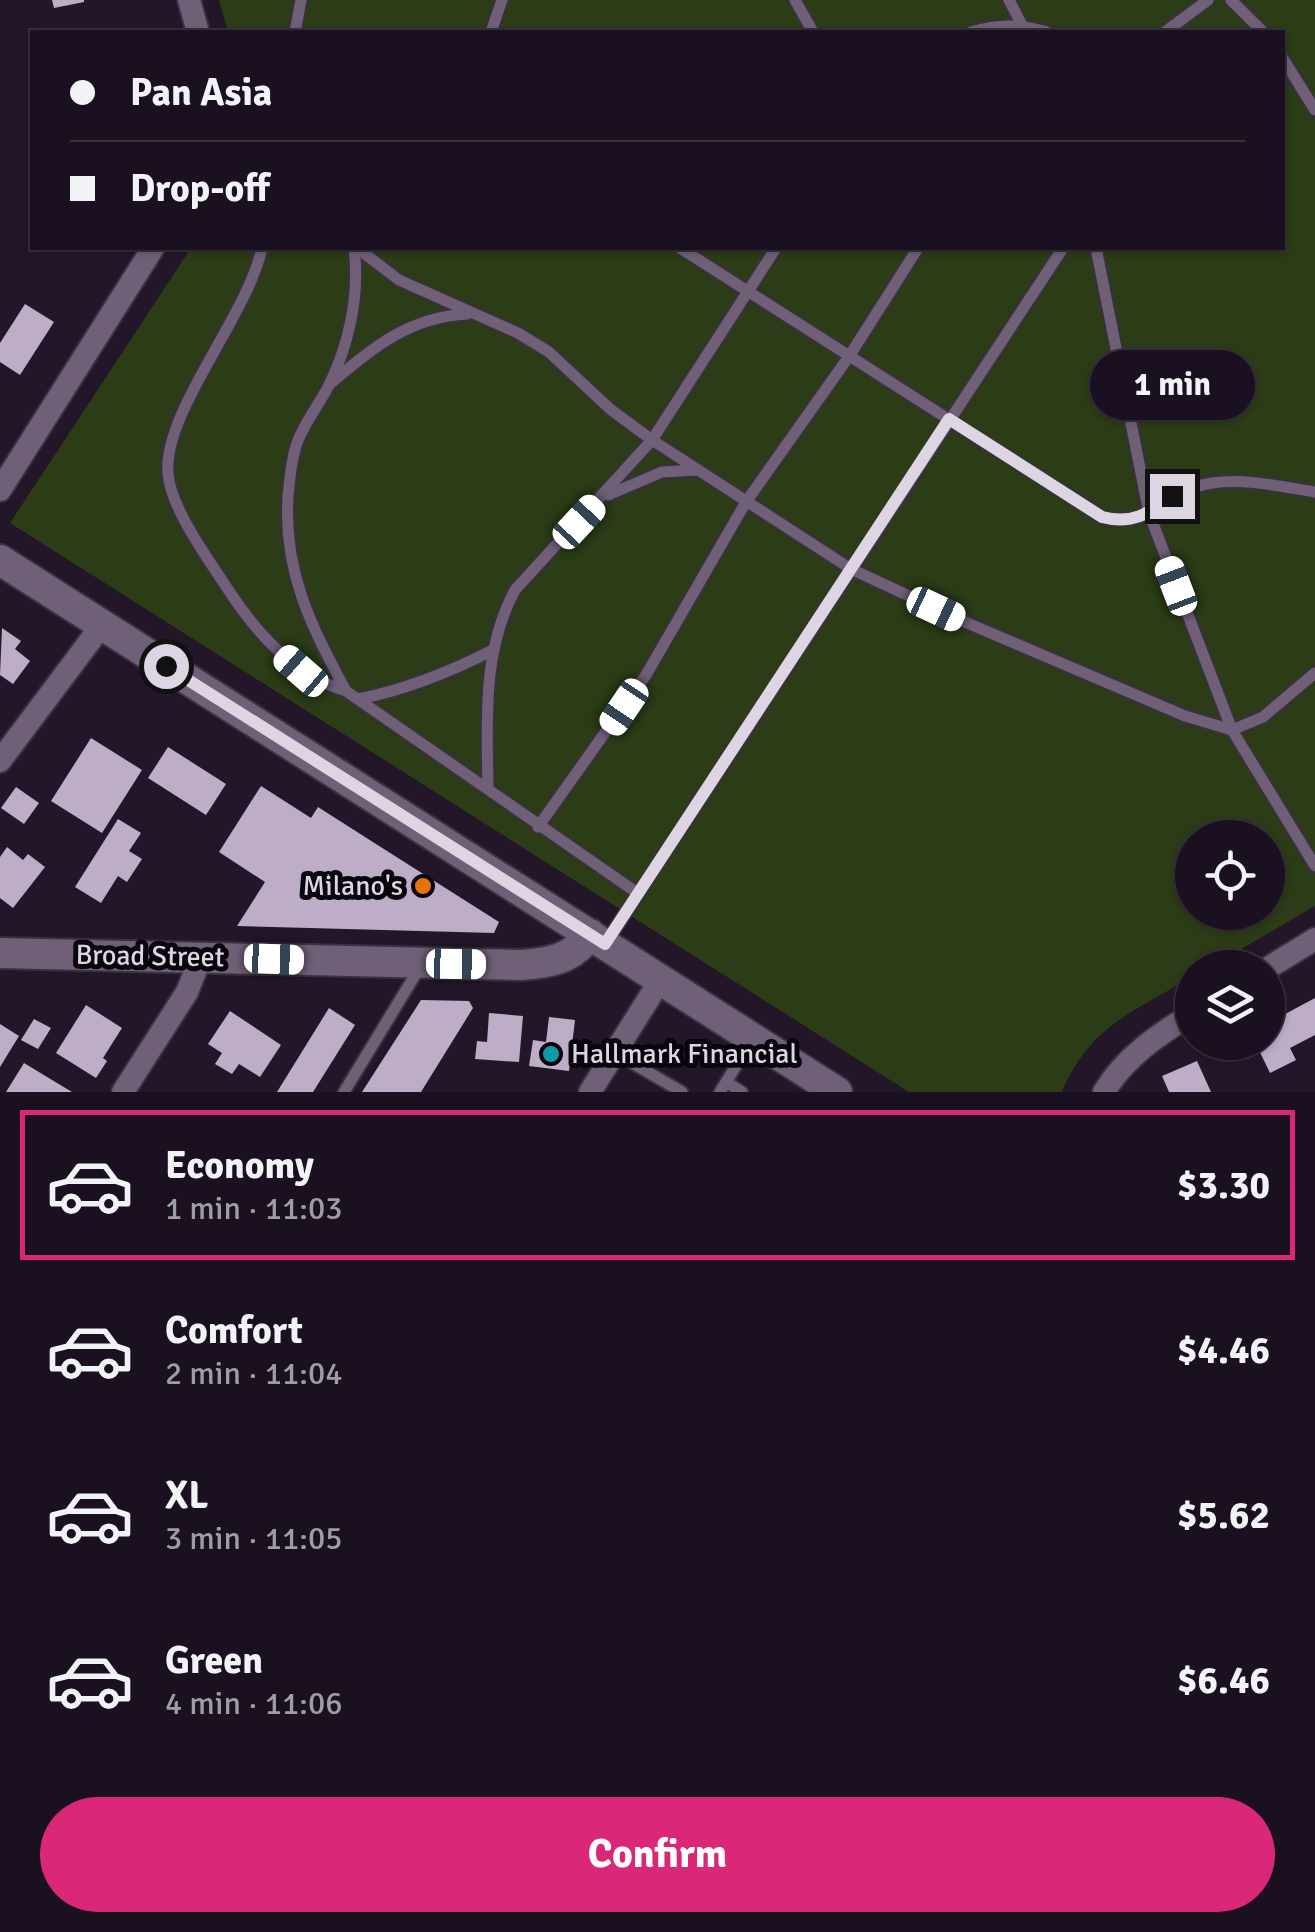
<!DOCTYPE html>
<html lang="en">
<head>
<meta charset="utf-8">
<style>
	:root { --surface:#1a101f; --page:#231928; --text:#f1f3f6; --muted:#9f9da4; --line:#38303d; --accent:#db2777 }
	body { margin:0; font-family:Signika,sans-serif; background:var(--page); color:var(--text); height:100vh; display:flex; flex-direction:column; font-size:38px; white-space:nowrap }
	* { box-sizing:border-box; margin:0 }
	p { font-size:32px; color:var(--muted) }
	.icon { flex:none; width:55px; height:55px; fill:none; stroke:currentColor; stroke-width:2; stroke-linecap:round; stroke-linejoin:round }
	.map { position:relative; height:1092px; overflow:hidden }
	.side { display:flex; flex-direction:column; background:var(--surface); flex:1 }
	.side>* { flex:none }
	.top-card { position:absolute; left:30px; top:30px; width:1255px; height:220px; border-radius:0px; box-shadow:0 2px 8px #0004,0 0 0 2px var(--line); display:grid; align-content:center; height:220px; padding:0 40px; background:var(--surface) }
	.tools { position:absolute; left:1175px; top:820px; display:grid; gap:20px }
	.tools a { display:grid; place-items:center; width:110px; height:110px; border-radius:50%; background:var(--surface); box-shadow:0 2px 8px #0004,0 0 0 2px var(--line); font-size:50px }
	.end { position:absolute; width:45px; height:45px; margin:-22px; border:12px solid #ded5e3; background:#111; box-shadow:0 0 0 5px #111 }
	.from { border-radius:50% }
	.bubble { position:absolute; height:70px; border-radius:35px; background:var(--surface); box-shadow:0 2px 8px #0004,0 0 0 2px var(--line); font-size:32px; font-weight:700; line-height:70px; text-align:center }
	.car { position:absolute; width:30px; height:60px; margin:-30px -15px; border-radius:12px; box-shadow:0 0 8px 2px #0007; background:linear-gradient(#fff 24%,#345 0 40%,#fff 0 76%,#345 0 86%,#fff 0) }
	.top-card b { display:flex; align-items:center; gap:35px; height:95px; font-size:38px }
	.top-card b+b { border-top:2px solid var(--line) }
	.top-card i { width:25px; height:25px; background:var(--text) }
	ul { padding:18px 0 0; list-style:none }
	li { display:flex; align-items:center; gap:30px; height:150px; margin:0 20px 15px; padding:0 20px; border:5px solid transparent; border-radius:0px }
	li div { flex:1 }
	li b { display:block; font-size:38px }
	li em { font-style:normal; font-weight:700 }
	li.active { border-color:var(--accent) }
	li>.icon { width:90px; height:90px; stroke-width:1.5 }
	.action { display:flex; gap:20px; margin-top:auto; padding:20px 40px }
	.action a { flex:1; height:115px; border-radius:60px; background:var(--accent); color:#fff; font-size:40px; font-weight:700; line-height:115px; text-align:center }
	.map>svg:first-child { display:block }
</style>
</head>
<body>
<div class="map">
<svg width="1315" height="1092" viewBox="0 0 1315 1092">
	<rect width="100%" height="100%" fill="#231629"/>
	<!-- green -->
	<path fill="#2b3c16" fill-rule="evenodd" d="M219 0H1315V906L1210 967 1192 968V977C1135 1011 1089 1026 1062 1092H909L10 523 191 248H1282V32H228ZM1192 838H1268V912H1192Z"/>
	<!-- building -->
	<path fill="#beadc7" d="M52 0H84V2L54 8Z
		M25 304 54 322 20 375 0 362V343Z
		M2 628 21 641 15 649 30 661 13 684 0 675Z
		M91 738 142 770 102 833 51 801Z
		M168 747 226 784 206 815 148 778Z
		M261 786 311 818 318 807 376 844 499 922 494 933 237 926 265 882 219 852Z
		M16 787 39 803 24 824 1 808Z
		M118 819 141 833 129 851 142 859 127 882 118 876 101 903 75 887Z
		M7 847 23 860 28 854 45 867 13 908 0 898V857Z
		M1315 998V1035L1290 1048 1296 1060 1270 1073 1255 1042H1268V1037L1279 1031 1274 1020Z
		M421 1000 469 1001 473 1008 421 1092H362Z
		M86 1005 122 1028 103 1058 107 1061 96 1078 56 1053Z
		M329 1008 355 1025 313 1092H277Z
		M230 1011 281 1045 260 1077 239 1064 232 1074 215 1064 222 1053 208 1044Z
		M489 1013 523 1016 519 1062 475 1059 477 1041 487 1042Z
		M549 1017 575 1020 569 1071 529 1066 533 1040 546 1042Z
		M34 1019 51 1028 38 1049 21 1040Z
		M0 1024 19 1036 0 1067Z
		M1197 1061 1211 1092H1169L1162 1076Z
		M24 1063 62 1086 72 1092H6Z"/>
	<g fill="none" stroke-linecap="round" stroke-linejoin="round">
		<!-- lane casing -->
		<g stroke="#3a313f" stroke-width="15">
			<path id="lane" d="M795 0 813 32
				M1009 0 1022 25
				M1231 0 1263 32
				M295 32 301 0
				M491 32 502 0
				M971 32C999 24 1019 24 1047 32
				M1165 32 1208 0
				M1282 57 1315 110
				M262 248C247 317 163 412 168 473 170 507 208 559 227 588 257 634 293 674 346 691L636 892
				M357 248 399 280 518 333 549 352 610 409 652 440 851 569 965 622 1185 716 1232 730 1263 717 1315 673
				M680 248 1102 517C1149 530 1168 489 1212 483 1245 478 1283 487 1315 492
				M1096 248 1149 513 1232 730 1315 866
				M331 383C373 347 410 317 467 314
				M608 495 662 472 697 470
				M346 691C311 626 283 571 288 496 290 478 291 460 297 443 304 424 317 407 327 389 349 346 360 295 354 248
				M358 699C405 690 450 672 493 650
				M488 789C487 721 482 651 515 590L652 440 776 248
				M538 827 646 675 746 502 850 355 918 248
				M605 944 1063 248
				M615 1053 682 1092
				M726 1082 742 1092
				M344 1092 420 967
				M720 1092 752 1040"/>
		</g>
		<!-- street casing -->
		<g stroke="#3a313f" stroke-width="26">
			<path id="street" d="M189 0 198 32
				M0 490 153 248
				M0 761 102 625
				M1268 968 1315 939
				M123 1092 187 992 201 957
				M590 1092 661 979
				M1104 1092C1124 1058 1159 1034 1192 1014"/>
		</g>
		<!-- secondary casing -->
		<g stroke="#3a313f" stroke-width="34">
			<path id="secondary" d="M0 560 837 1092
				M0 953 521 965C550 963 573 959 590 934"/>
		</g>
		<!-- lane -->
		<use href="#lane" stroke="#6f6077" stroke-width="11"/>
		<!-- street -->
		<use href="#street" stroke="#6f6077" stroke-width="22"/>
		<!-- secondary -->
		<use href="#secondary" stroke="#6f6077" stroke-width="30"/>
	</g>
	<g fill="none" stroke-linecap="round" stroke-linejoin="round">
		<!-- route -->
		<path stroke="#ded5e3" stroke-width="12" d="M166 666 605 944 949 419 1102 517C1132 525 1148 514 1172 496"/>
	</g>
	<!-- markers -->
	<circle fill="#e8710a" stroke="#09050c" stroke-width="4" cx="423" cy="886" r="10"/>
	<circle fill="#0f9aa8" stroke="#09050c" stroke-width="4" cx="551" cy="1054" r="10"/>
	<g text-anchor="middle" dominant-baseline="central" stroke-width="10" stroke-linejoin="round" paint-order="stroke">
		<!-- poi labels -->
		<g font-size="28" fill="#ded5e3" stroke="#09050c" text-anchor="end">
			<text x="403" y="886">Milano's</text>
			<text x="571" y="1054" text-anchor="start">Hallmark Financial</text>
		</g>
		<!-- street labels -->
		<g font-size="28" fill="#ded5e3" stroke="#09050c">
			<text transform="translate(150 956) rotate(1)">Broad Street</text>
		</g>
	</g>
</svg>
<div class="tools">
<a><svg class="icon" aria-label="locate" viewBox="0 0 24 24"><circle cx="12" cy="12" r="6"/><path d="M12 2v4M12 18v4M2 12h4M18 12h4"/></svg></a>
<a><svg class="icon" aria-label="layers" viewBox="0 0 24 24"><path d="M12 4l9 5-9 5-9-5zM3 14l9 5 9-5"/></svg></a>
</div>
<i class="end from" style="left:166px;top:666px"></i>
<i class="end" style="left:1172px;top:496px"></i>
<div class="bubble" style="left:1090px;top:350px;width:165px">1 min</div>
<i class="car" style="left:579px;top:522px;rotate:43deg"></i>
<i class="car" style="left:1176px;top:586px;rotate:339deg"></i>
<i class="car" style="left:936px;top:609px;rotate:115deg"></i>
<i class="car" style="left:301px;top:671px;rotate:311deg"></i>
<i class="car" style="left:624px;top:707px;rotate:214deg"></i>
<i class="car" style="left:274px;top:959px;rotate:92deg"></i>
<i class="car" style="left:456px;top:964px;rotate:91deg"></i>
<div class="top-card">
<b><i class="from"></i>Pan Asia</b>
<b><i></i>Drop-off</b>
</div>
</div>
<section class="side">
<ul>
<li class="active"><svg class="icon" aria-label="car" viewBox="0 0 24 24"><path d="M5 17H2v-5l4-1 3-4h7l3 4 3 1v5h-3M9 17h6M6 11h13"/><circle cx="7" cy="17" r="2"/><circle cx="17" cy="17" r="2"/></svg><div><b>Economy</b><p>1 min · 11:03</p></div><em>$3.30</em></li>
<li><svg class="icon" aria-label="car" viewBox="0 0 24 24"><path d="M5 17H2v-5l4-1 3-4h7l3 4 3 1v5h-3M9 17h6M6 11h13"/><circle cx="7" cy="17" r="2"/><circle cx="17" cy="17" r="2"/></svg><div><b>Comfort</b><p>2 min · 11:04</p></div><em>$4.46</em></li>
<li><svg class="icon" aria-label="car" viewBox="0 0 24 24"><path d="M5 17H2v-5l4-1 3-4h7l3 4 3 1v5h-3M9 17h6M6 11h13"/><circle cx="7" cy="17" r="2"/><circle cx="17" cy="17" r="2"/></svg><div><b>XL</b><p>3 min · 11:05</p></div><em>$5.62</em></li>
<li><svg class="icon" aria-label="car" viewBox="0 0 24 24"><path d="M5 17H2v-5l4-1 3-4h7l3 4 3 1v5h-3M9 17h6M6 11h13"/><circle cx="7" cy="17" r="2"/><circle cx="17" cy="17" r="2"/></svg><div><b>Green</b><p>4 min · 11:06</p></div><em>$6.46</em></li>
</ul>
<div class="action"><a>Confirm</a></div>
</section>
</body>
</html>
